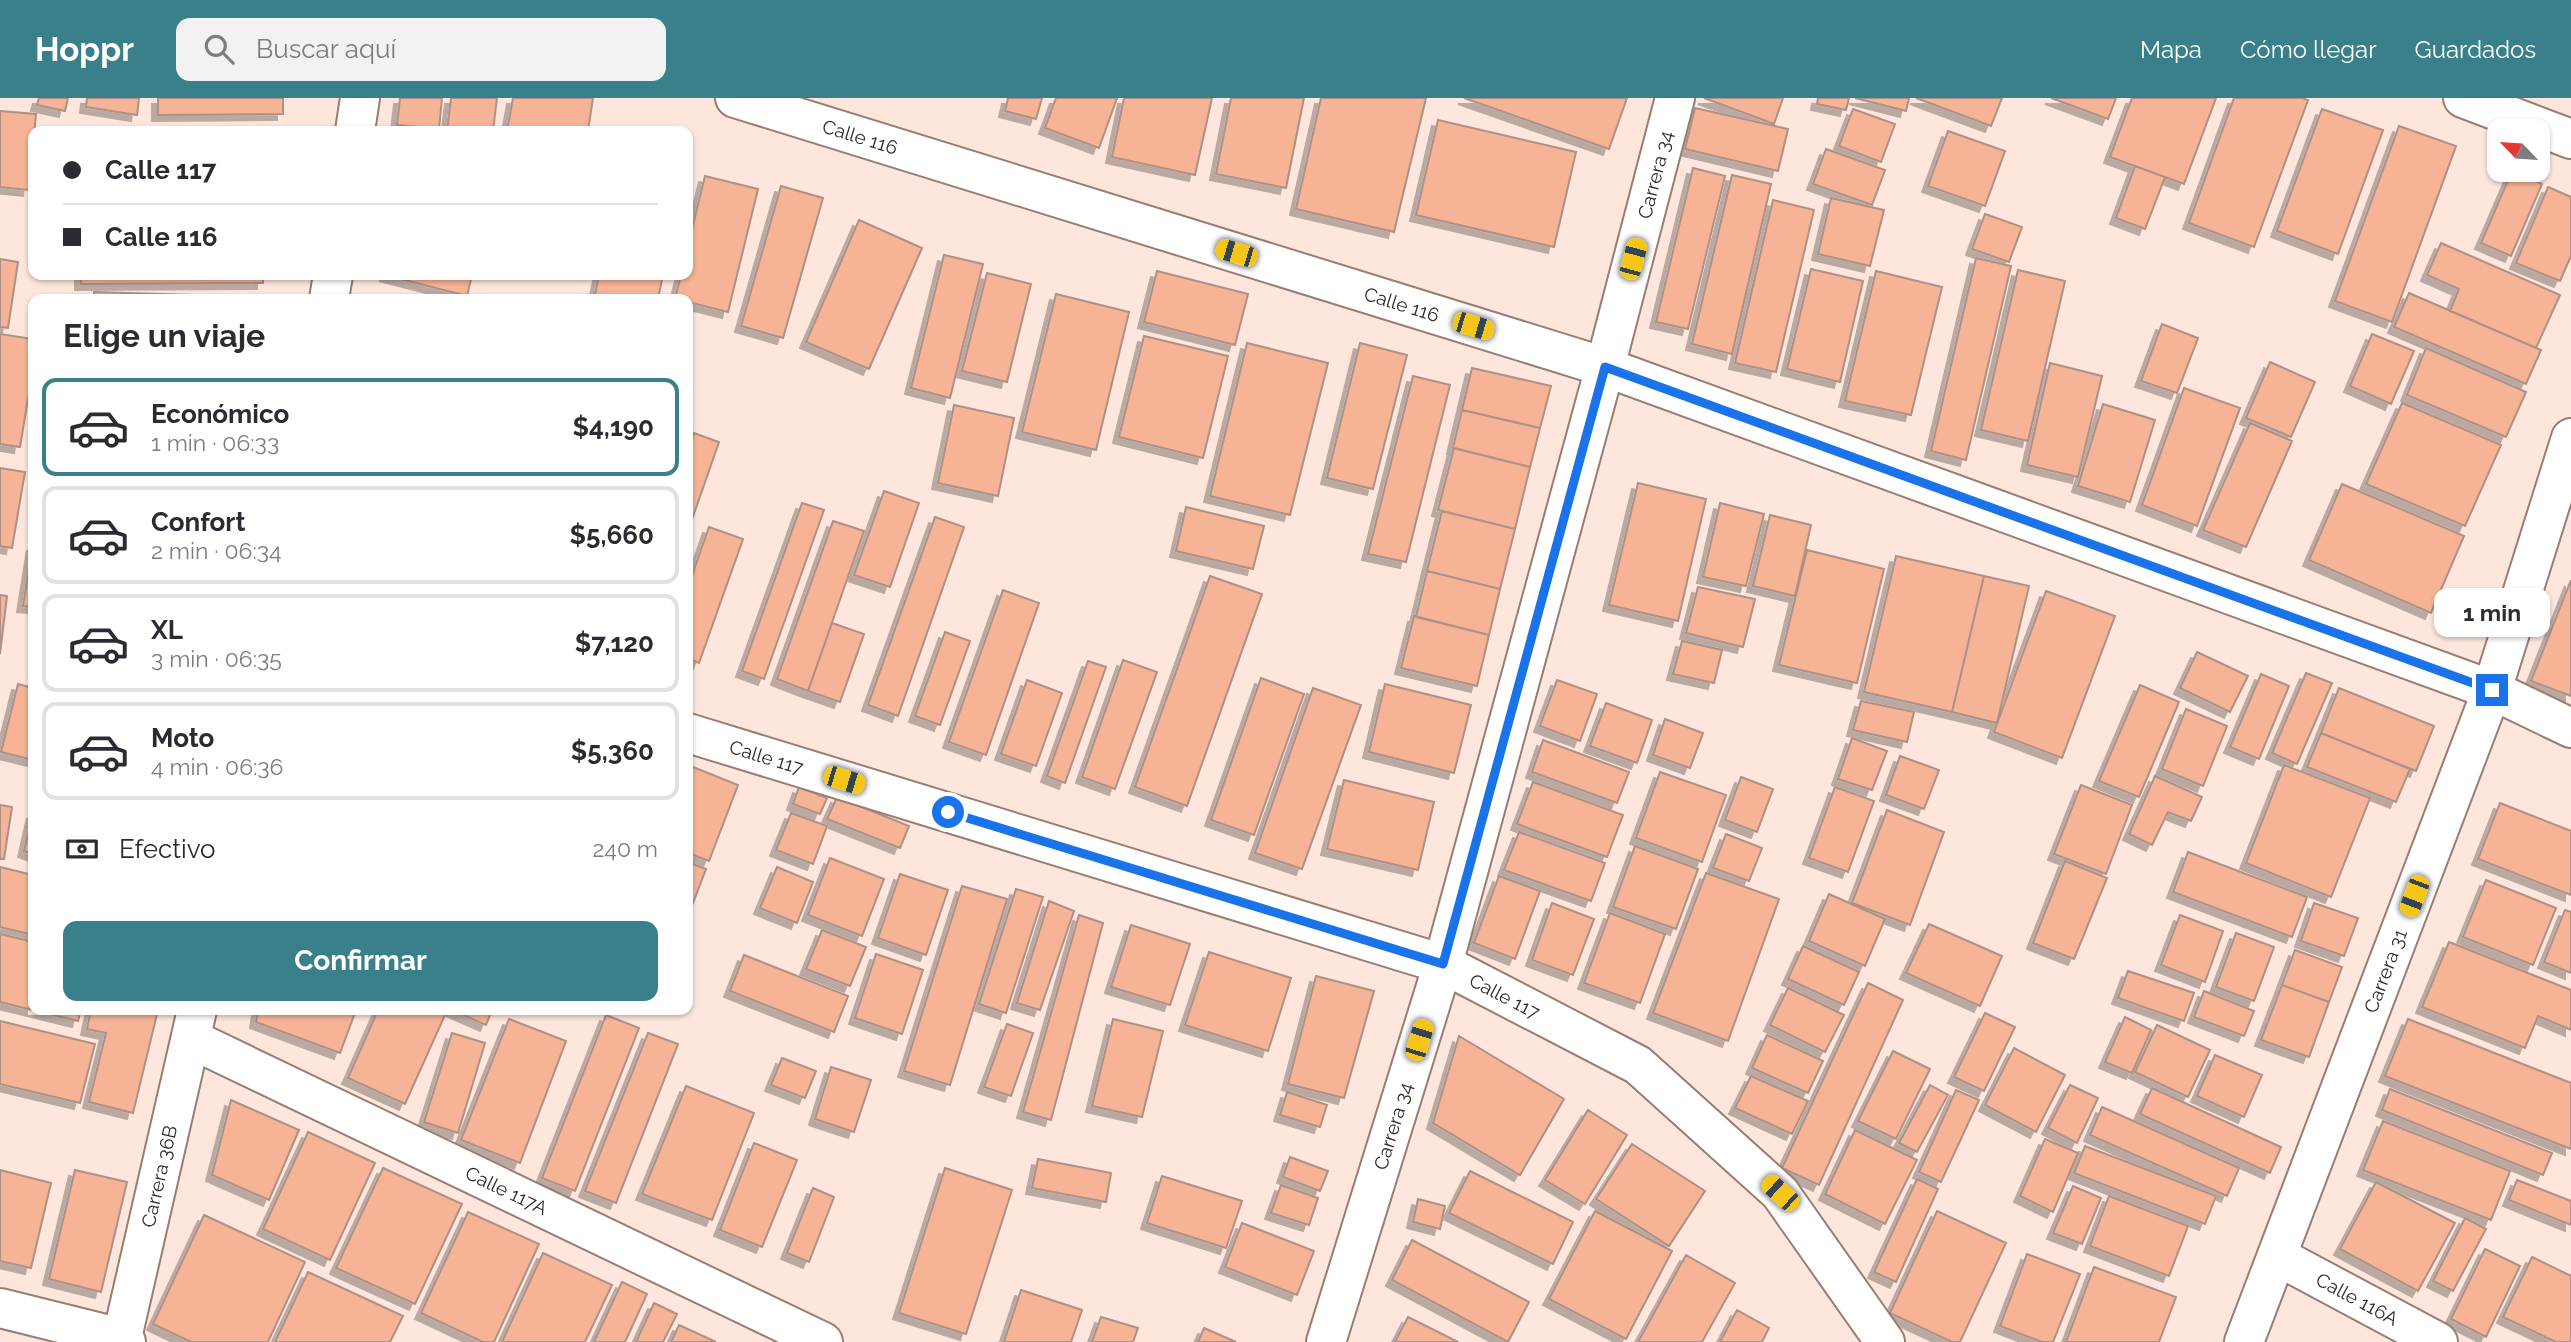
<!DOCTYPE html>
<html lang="es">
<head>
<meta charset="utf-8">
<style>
	:root { --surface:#fff; --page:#f2f2f3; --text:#2b2b33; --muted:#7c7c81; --line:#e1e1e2; --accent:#39808a }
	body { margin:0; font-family:Raleway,sans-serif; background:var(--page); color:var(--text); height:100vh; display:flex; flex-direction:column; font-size:26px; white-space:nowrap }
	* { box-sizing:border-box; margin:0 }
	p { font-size:23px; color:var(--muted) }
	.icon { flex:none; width:38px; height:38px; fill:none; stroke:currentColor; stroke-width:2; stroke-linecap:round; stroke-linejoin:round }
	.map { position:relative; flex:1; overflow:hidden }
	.details { position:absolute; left:28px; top:196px; width:665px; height:721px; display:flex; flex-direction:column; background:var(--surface); border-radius:14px; box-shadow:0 2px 5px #0004 }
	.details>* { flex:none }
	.hud { position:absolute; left:28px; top:28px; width:665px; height:154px; border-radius:14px; box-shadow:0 2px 5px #0004; display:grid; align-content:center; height:154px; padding:0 35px; background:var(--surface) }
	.needle { width:46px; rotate:295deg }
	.tools { position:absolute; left:2487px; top:21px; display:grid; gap:14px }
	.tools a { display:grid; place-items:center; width:63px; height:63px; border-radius:14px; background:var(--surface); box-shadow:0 2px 5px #0004; font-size:35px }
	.end { position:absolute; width:32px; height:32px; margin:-16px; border:9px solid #1a73e8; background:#fff; box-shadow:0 0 0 4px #fff }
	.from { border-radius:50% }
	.bubble { position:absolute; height:49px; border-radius:14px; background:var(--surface); box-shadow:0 2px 5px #0004; font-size:23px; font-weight:700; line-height:49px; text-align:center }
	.car { position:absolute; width:21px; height:42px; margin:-21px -10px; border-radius:9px; box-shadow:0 0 5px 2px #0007; background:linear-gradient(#f5c518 24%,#345 0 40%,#f5c518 0 76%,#345 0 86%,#f5c518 0) }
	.hud b { display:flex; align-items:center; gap:24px; height:66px; font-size:26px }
	.hud b+b { border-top:2px solid var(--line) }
	.hud i { width:18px; height:18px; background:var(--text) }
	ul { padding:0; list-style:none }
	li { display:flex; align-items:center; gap:21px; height:98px; margin:0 14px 10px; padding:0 21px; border:4px solid var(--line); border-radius:14px }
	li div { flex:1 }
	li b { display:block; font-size:26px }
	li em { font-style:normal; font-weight:700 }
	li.on { border-color:var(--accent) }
	li>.icon { width:63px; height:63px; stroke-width:1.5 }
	h2 { padding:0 35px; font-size:32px; line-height:84px }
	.pay { display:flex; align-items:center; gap:18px; height:77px; padding:0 35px; font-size:26px }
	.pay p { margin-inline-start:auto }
	.cta { display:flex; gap:14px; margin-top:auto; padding:14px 35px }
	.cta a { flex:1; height:80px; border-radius:14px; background:var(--accent); color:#fff; font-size:28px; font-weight:700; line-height:80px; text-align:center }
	header { display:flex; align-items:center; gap:42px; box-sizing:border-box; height:98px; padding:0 35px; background:var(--accent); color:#fff }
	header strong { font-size:33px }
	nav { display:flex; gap:38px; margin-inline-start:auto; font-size:24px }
	.search { width:490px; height:63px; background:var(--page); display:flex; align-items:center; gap:18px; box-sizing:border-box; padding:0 24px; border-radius:14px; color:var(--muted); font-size:26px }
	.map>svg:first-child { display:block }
</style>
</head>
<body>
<header>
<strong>Hoppr</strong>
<div class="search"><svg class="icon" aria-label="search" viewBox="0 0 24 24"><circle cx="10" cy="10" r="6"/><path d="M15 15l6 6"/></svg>Buscar aquí</div>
<nav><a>Mapa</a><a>Cómo llegar</a><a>Guardados</a></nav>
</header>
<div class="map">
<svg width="2571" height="1244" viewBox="0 0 2571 1244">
	<defs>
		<filter id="shadow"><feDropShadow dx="-6" dy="6" stdDeviation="0" flood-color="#0004"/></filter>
	</defs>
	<rect width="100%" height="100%" fill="#fee6dc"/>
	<!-- building -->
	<path fill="#f6b396" stroke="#ad9186" stroke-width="2" filter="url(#shadow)" d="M39 0H68L65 13 37 7Z
		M87 0H139L137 17 86 9Z
		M158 0H283V16L158 17Z
		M400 0H442L439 31 397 27Z
		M451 0H497L493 33H447Z
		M513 0H593L588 33H507Z
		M1008 0H1042L1036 21 1005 13Z
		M1056 0H1117L1099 50 1045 30Z
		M1124 0H1212L1195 77 1112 59Z
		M1231 0H1304L1286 90 1216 76Z
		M1321 0H1426L1394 134 1296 111Z
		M1464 0H1627L1609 51Z
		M1704 0H1783L1774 26Z
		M1818 0H1849L1846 12 1817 6Z
		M1855 0H1909L1906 13Z
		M1916 0H2002L1991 28Z
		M2051 0H2116L2108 21Z
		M2132 0H2216L2184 86 2110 59Z
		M2234 0H2302L2308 2 2254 149 2189 125Z
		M1695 10 1788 31 1778 73 1685 51Z
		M1853 11 1895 26 1881 64 1839 48Z
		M2322 11 2383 32 2338 156 2277 133Z
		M0 13 36 16 29 92 0 89Z
		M1438 22 1576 54 1554 149 1416 117Z
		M2399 28 2456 48 2392 224 2335 203Z
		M1948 33 2005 53 1985 108 1928 88Z
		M1826 51 1885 72 1872 107 1813 86Z
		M2135 68 2165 79 2145 131 2116 120Z
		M1693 70 1725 78 1688 231 1656 224Z
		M2512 73 2542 86 2511 158 2481 145Z
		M1732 77 1771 86 1732 256 1692 246Z
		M705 78 758 91 728 214 688 204V201H675L681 177H688V147Z
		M781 88 823 100 783 240 741 228Z
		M2548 89 2571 99V158L2560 183 2516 165Z
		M1831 100 1884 112 1870 168 1818 156Z
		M1773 102 1814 112 1776 274 1735 265Z
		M1985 116 2022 129 2009 164 1972 151Z
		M859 122 922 150 869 271 806 244Z
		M2441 145 2560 197 2536 250 2450 213 2459 191 2427 177Z
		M944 157 983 166 950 300 911 290Z
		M1976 160 2011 168 1966 362 1931 353Z
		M0 161 18 164 8 230 0 229Z
		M1811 171 1863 183 1840 284 1787 271Z
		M2018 172 2065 183 2028 343 1981 332Z
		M1157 173 1248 196 1235 247 1144 224Z
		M1876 173 1942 189 1911 317 1845 303Z
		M987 175 1031 186 1007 284 962 273Z
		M81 177H263V185L81 186Z
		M385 177H472L467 198Z
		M599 177H663L658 201H594Z
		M94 194 264 199V201H94Z
		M2409 195 2541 252 2526 286 2394 229Z
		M1056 196 1129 214 1096 352 1022 334Z
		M2162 226 2198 240 2177 295 2141 283Z
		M0 236 33 241V271L20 349 0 346Z
		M2372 236 2414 253 2391 306 2350 288Z
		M1144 238 1228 258 1203 360 1119 339Z
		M1247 245 1328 265 1290 417 1210 398Z
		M1360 245 1407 257 1373 391 1327 380Z
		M2426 250 2526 294 2506 339 2407 297Z
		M2270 264 2315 284 2291 339 2246 320Z
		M2050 265 2102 278 2078 379 2027 367Z
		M1472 270 1551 288 1540 330 1462 312Z
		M1413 278 1450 287 1406 464 1368 456Z
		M2184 290 2240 310 2197 428 2142 407Z
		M2402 305 2501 347 2465 428 2366 386Z
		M2103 306 2155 322 2130 404 2078 388Z
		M954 307 1014 320 998 398 938 385Z
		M1462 312 1540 330 1530 369 1453 350Z
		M2250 325 2292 343 2246 449 2203 432Z
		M694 335 719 344 688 433V353Z
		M1454 350 1530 369 1515 431 1438 412Z
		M0 370 25 374 12 450 0 448Z
		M1638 385 1706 401 1678 523 1609 507Z
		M2342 386 2464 438 2431 515 2309 462Z
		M884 393 919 405 890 489 854 477Z
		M802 405 824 412 764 581 742 573Z
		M1720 405 1764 416 1746 488 1703 479Z
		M1186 409 1264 428 1253 471 1176 453Z
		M1442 413 1515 431 1500 491 1427 473Z
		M1770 417 1811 427 1795 498 1753 488Z
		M935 419 964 429 898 618 868 607Z
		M833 423 864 433 808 593 777 581Z
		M709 429 743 441 699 565 688 561V489Z
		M33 446V509L23 508Z
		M1807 452 1884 471 1857 585 1779 567Z
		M1896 458 1984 478 1952 614 1864 594Z
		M1427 473 1500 491 1489 537 1416 519Z
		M1210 478 1262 496 1187 708 1135 689Z
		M1984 478 2029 488 1997 625 1952 614Z
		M2571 482V598L2531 583Z
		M1698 489 1755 501 1743 549 1686 535Z
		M1003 492 1039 505 986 657 949 644Z
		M2046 493 2115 518 2062 660 1994 634Z
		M0 497 7 498 0 556Z
		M1414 518 1489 537 1477 588 1401 570Z
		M832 525 864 536 840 604 808 593Z
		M945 534 970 543 940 627 915 618Z
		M1682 543 1722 552 1714 585 1673 576Z
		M2197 554 2248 578 2230 614 2180 590Z
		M1123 562 1157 574 1115 691 1082 679Z
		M1088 563 1106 569 1065 685 1047 678Z
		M2306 575 2332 585 2297 666 2272 655Z
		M2261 576 2289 588 2259 661 2230 649Z
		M1261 580 1304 596 1254 737 1211 722Z
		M1027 582 1062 595 1036 668 1001 656Z
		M1557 582 1597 596 1580 643 1540 628Z
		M18 586 33 590V662L1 654Z
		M1385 586 1471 607 1454 675 1369 654Z
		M2140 587 2179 604 2139 699 2099 683Z
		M1313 590 1361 607 1302 771 1255 755Z
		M2339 590 2434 628 2416 673 2321 635Z
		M1861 603 1914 614 1907 644 1853 632Z
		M1606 605 1652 622 1637 665 1590 648Z
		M2186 611 2227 628 2203 688 2162 671Z
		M1665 621 1703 635 1690 670 1653 657Z
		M2321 635 2410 671 2396 704 2307 669Z
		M1852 640 1887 653 1872 692 1838 681Z
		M1543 642 1629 674 1617 705 1532 674Z
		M1900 658 1939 672 1924 711 1886 697Z
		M688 667 738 687 709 763 688 755Z
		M2284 667 2370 700 2331 799 2246 765Z
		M1660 674 1726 697 1702 764 1636 740Z
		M2155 678 2202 699 2191 723 2168 714 2152 747 2129 736Z
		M1741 679 1773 691 1757 734 1725 722Z
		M1344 682 1434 704 1418 772 1327 751Z
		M1533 684 1623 717 1607 759 1517 726Z
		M2081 687 2132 707 2106 776 2054 756Z
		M799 689 827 700 820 716 793 706Z
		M1835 689 1874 703 1848 774 1809 760Z
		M837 699 909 728 900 750 827 721Z
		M2500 705 2571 733V797L2478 761Z
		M0 707 12 709 4 761H0Z
		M1887 712 1944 734 1910 827 1852 805Z
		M33 714V756L24 753Z
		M791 715 827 728 813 766 776 752Z
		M1519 734 1605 765 1591 803 1504 772Z
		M1726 736 1762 750 1749 783 1713 770Z
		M1635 748 1698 771 1676 831 1613 809Z
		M2188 754 2307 799 2292 839 2173 794Z
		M830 760 884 781 862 838 808 817Z
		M2065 763 2107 780 2074 861 2033 845Z
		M688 764 706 771 688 818Z
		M0 769 33 777V837L0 829Z
		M777 769 813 784 797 825 760 810Z
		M1706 775 1779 801 1728 943 1653 915Z
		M900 776 948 792 926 857 878 840Z
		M1499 778 1540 793 1515 861 1474 845Z
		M2486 782 2556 810 2533 867 2463 839Z
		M962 788 1007 801 950 987 904 973Z
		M1016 791 1043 799 1006 915 979 906Z
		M1829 796 1885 821 1865 868 1809 843Z
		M1049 803 1074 813 1040 912 1017 905Z
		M1552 805 1594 821 1573 877 1532 862Z
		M2314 805 2358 820 2344 858 2301 843Z
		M2565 812 2571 814V875L2544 864Z
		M1610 815 1665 836 1640 905 1584 885Z
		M1079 817 1103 825 1051 1022 1023 1014Z
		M2180 817 2223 833 2205 884 2161 867Z
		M1929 826 2002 858 1980 908 1906 875Z
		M1131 827 1190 846 1170 907 1111 889Z
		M822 832 866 849 850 888 806 871Z
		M2236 835 2274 849 2254 903 2216 889Z
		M0 836 33 844V912H81L78 923 0 904Z
		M2449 844 2571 892V932L2538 918 2525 950 2422 909Z
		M1803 848 1859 874 1844 907 1788 881Z
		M2295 852 2342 869 2329 904 2282 887Z
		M1209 854 1291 880 1268 953 1185 927Z
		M876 856 923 872 902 936 855 920Z
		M744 857 848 898 834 934 730 893Z
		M2128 873 2194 895 2184 923 2118 900Z
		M1316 878 1374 893 1344 1000 1288 986Z
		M1868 885 1903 902 1819 1087 1782 1070Z
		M2282 887 2329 904 2309 959 2261 942Z
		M1788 890 1844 917 1825 954 1770 927Z
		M2204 893 2254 913 2244 938 2194 919Z
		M91 912H158L133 1015 89 1004 106 935 87 931Z
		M258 912H356L340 955 256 924Z
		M378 912H395L405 916 407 912H433L445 917 405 1006 348 980Z
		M452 912H492L486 927Z
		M1985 915 2015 929 1984 993 1954 979Z
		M606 917 639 930 575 1093 542 1080Z
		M2125 919 2151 932 2132 975 2105 964Z
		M509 921 566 943 520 1065 461 1042Z
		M1113 921 1163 933 1142 1019 1092 1008Z
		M2408 921 2571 985V1051L2385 978Z
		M0 923 95 946 80 1005 0 986Z
		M1007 926 1033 935 1011 998 984 989Z
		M2157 927 2210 952 2188 999 2135 974Z
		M452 935 485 945 458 1035 424 1024Z
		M648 935 678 946 616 1105 585 1093Z
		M1767 937 1823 963 1808 995 1752 970Z
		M1459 938 1564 1001 1520 1077 1433 1025Z
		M2014 950 2065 977 2036 1034 1985 1007Z
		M1893 953 1930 971 1896 1041 1858 1023Z
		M2215 957 2262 977 2244 1019 2197 998Z
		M782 960 816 973 805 1000 771 987Z
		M831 969 871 982 854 1034 815 1021Z
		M1751 978 1808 1003 1792 1036 1735 1010Z
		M1930 987 1948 997 1917 1054 1899 1045Z
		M2070 987 2098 1000 2077 1045 2048 1030Z
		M686 988 754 1015 712 1122 642 1096Z
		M2152 990 2281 1049 2270 1075 2140 1016Z
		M2390 991 2552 1055 2543 1077 2382 1012Z
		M1956 992 1979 1002 1941 1084 1919 1074Z
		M1287 994 1327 1007 1320 1029 1280 1017Z
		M231 1002 299 1032 269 1102 212 1077Z
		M2102 1009 2239 1070 2227 1098 2090 1037Z
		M1588 1012 1627 1037 1585 1106 1545 1082Z
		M2383 1023 2510 1073 2491 1122 2363 1072Z
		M1855 1032 1917 1062 1885 1126 1825 1096Z
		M308 1034 375 1065 330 1162 263 1131Z
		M2045 1041 2078 1055 2053 1114 2020 1098Z
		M754 1045 797 1062 762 1149 720 1132Z
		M1632 1046 1705 1093 1669 1148 1596 1101Z
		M2085 1048 2216 1098 2205 1126 2074 1075Z
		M1290 1059 1328 1073 1320 1093 1283 1079Z
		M1038 1061 1111 1075 1106 1104 1032 1090Z
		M383 1070 462 1106 415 1206 336 1170Z
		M945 1070 1012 1092 966 1236 899 1215Z
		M0 1072 51 1085 31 1170 0 1163Z
		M75 1072 127 1084 101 1194 49 1181Z
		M1470 1073 1573 1124 1553 1166 1449 1115Z
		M1162 1078 1242 1103 1226 1150 1147 1125Z
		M1917 1081 1938 1091 1896 1184 1874 1174Z
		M2517 1082 2571 1103V1127L2509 1102Z
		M2376 1084 2455 1125 2418 1193 2340 1151Z
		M1281 1087 1318 1100 1309 1127 1271 1115Z
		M2073 1088 2101 1100 2082 1146 2053 1135Z
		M813 1090 834 1099 809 1164 787 1155Z
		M2109 1098 2188 1128 2169 1178 2090 1148Z
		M1418 1101 1445 1108 1440 1131 1413 1124Z
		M1595 1113 1672 1153 1626 1241 1549 1201Z
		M1937 1113 2006 1145 1960 1244H1952L1890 1215Z
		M468 1114 539 1146 494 1244H483L421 1215Z
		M204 1117 305 1164 268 1244H191L153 1226Z
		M2465 1120 2486 1131 2453 1193 2433 1183Z
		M1242 1125 1314 1153 1297 1197 1225 1169Z
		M1412 1142 1529 1204 1508 1244 1392 1182Z
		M2485 1151 2520 1168 2486 1239 2451 1221Z
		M543 1155 612 1187 585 1244H502Z
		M2027 1156 2080 1176 2053 1244H2042L2000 1228Z
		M1686 1157 1735 1185 1702 1244H1638Z
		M2532 1159 2571 1178V1244H2556L2503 1219Z
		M2094 1169 2176 1199 2159 1244H2066Z
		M308 1174 403 1218 390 1244H275Z
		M622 1184 647 1196 625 1244H594Z
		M1021 1192 1082 1212 1071 1244H1004Z
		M654 1205 677 1216 663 1244H636Z
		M1737 1212 1769 1230 1762 1244H1720Z
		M1101 1219 1138 1230 1133 1244H1092Z
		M1408 1219 1458 1244H1395Z
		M679 1227 716 1244H671Z
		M1204 1230 1236 1244H1198Z"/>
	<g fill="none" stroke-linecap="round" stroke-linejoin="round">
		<!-- minor casing -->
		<g stroke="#987d72" stroke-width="42">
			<g id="minor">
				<path id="s1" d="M735 0 1605 269 2492 592 2571 630"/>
				<path d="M2463 0 2571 41"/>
				<path d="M355 33 360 0"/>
				<path d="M329 201 333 177"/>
				<path id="s2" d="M688 635 1443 866 1638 967 1780 1095 1885 1244"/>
				<path id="s3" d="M191 941 823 1244"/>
				<path id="s4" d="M2277 1158 2438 1244"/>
				<path d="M0 1210 121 1240 126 1244"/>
				<path id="s5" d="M121 1244 197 912"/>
				<path id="s6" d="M1326 1244 1443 866 1605 269 1675 0"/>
			</g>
		</g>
		<!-- tertiary casing -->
		<g stroke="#987d72" stroke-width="42">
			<g id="tertiary">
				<path id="s7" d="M2244 1244 2492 592 2571 340"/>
			</g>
		</g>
		<!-- minor -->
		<use href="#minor" stroke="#fff" stroke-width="38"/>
		<!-- tertiary -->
		<use href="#tertiary" stroke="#fff" stroke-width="38"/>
	</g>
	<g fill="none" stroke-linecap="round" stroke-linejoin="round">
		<!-- route -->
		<path stroke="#1a73e8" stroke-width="9" d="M948 714 1443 866 1605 269 2492 592"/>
	</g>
	<g text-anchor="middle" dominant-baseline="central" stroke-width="5" stroke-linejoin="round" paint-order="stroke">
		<!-- street labels -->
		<g font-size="19" fill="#332723" stroke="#fee6dc">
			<text stroke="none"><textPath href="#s1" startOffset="131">Calle 116</textPath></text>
			<text stroke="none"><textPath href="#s6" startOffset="1213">Carrera 34</textPath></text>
			<text stroke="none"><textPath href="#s1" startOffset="698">Calle 116</textPath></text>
			<text stroke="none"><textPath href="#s2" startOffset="82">Calle 117</textPath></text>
			<text stroke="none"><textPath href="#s7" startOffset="397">Carrera 31</textPath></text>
			<text stroke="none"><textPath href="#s2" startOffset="859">Calle 117</textPath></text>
			<text stroke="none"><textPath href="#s6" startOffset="226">Carrera 34</textPath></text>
			<text stroke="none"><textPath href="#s5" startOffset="170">Carrera 36B</textPath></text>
			<text stroke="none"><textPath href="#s3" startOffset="350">Calle 117A</textPath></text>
			<text stroke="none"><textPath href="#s4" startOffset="91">Calle 116A</textPath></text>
		</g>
	</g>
</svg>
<div class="tools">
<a><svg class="needle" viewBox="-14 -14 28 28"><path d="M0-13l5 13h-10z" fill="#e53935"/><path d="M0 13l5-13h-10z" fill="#7c7c81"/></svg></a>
</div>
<i class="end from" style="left:948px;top:714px"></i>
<i class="end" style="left:2492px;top:592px"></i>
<div class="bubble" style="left:2434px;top:490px;width:116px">1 min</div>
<i class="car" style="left:1236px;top:155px;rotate:287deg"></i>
<i class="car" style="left:1633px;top:161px;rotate:15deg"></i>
<i class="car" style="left:1473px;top:228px;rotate:107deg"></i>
<i class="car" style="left:844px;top:682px;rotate:107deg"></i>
<i class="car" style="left:2414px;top:798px;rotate:201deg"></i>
<i class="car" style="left:1419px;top:942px;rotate:17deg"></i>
<i class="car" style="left:1780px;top:1095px;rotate:312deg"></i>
<div class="hud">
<b><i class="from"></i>Calle 117</b>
<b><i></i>Calle 116</b>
</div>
<section class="details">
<h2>Elige un viaje</h2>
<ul>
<li class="on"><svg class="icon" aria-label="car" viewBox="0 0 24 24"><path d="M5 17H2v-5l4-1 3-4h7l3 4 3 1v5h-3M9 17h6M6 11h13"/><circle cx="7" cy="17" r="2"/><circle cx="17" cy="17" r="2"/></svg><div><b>Económico</b><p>1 min · 06:33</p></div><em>$4,190</em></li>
<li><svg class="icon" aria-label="car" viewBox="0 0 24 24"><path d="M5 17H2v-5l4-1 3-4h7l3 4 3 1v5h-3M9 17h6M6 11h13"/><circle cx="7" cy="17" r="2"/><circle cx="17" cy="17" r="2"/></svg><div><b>Confort</b><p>2 min · 06:34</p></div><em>$5,660</em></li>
<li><svg class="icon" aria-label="car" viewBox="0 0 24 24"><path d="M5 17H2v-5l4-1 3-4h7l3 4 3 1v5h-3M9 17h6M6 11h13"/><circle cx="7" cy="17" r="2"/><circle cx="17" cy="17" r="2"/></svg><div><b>XL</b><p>3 min · 06:35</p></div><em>$7,120</em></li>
<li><svg class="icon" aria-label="car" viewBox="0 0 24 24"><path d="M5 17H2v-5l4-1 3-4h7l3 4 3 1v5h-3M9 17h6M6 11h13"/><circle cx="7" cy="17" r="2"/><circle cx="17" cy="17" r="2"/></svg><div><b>Moto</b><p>4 min · 06:36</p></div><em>$5,360</em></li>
</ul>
<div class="pay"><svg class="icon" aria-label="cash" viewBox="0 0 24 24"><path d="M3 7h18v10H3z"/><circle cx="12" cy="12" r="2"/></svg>Efectivo<p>240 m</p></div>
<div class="cta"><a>Confirmar</a></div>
</section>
</div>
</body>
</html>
